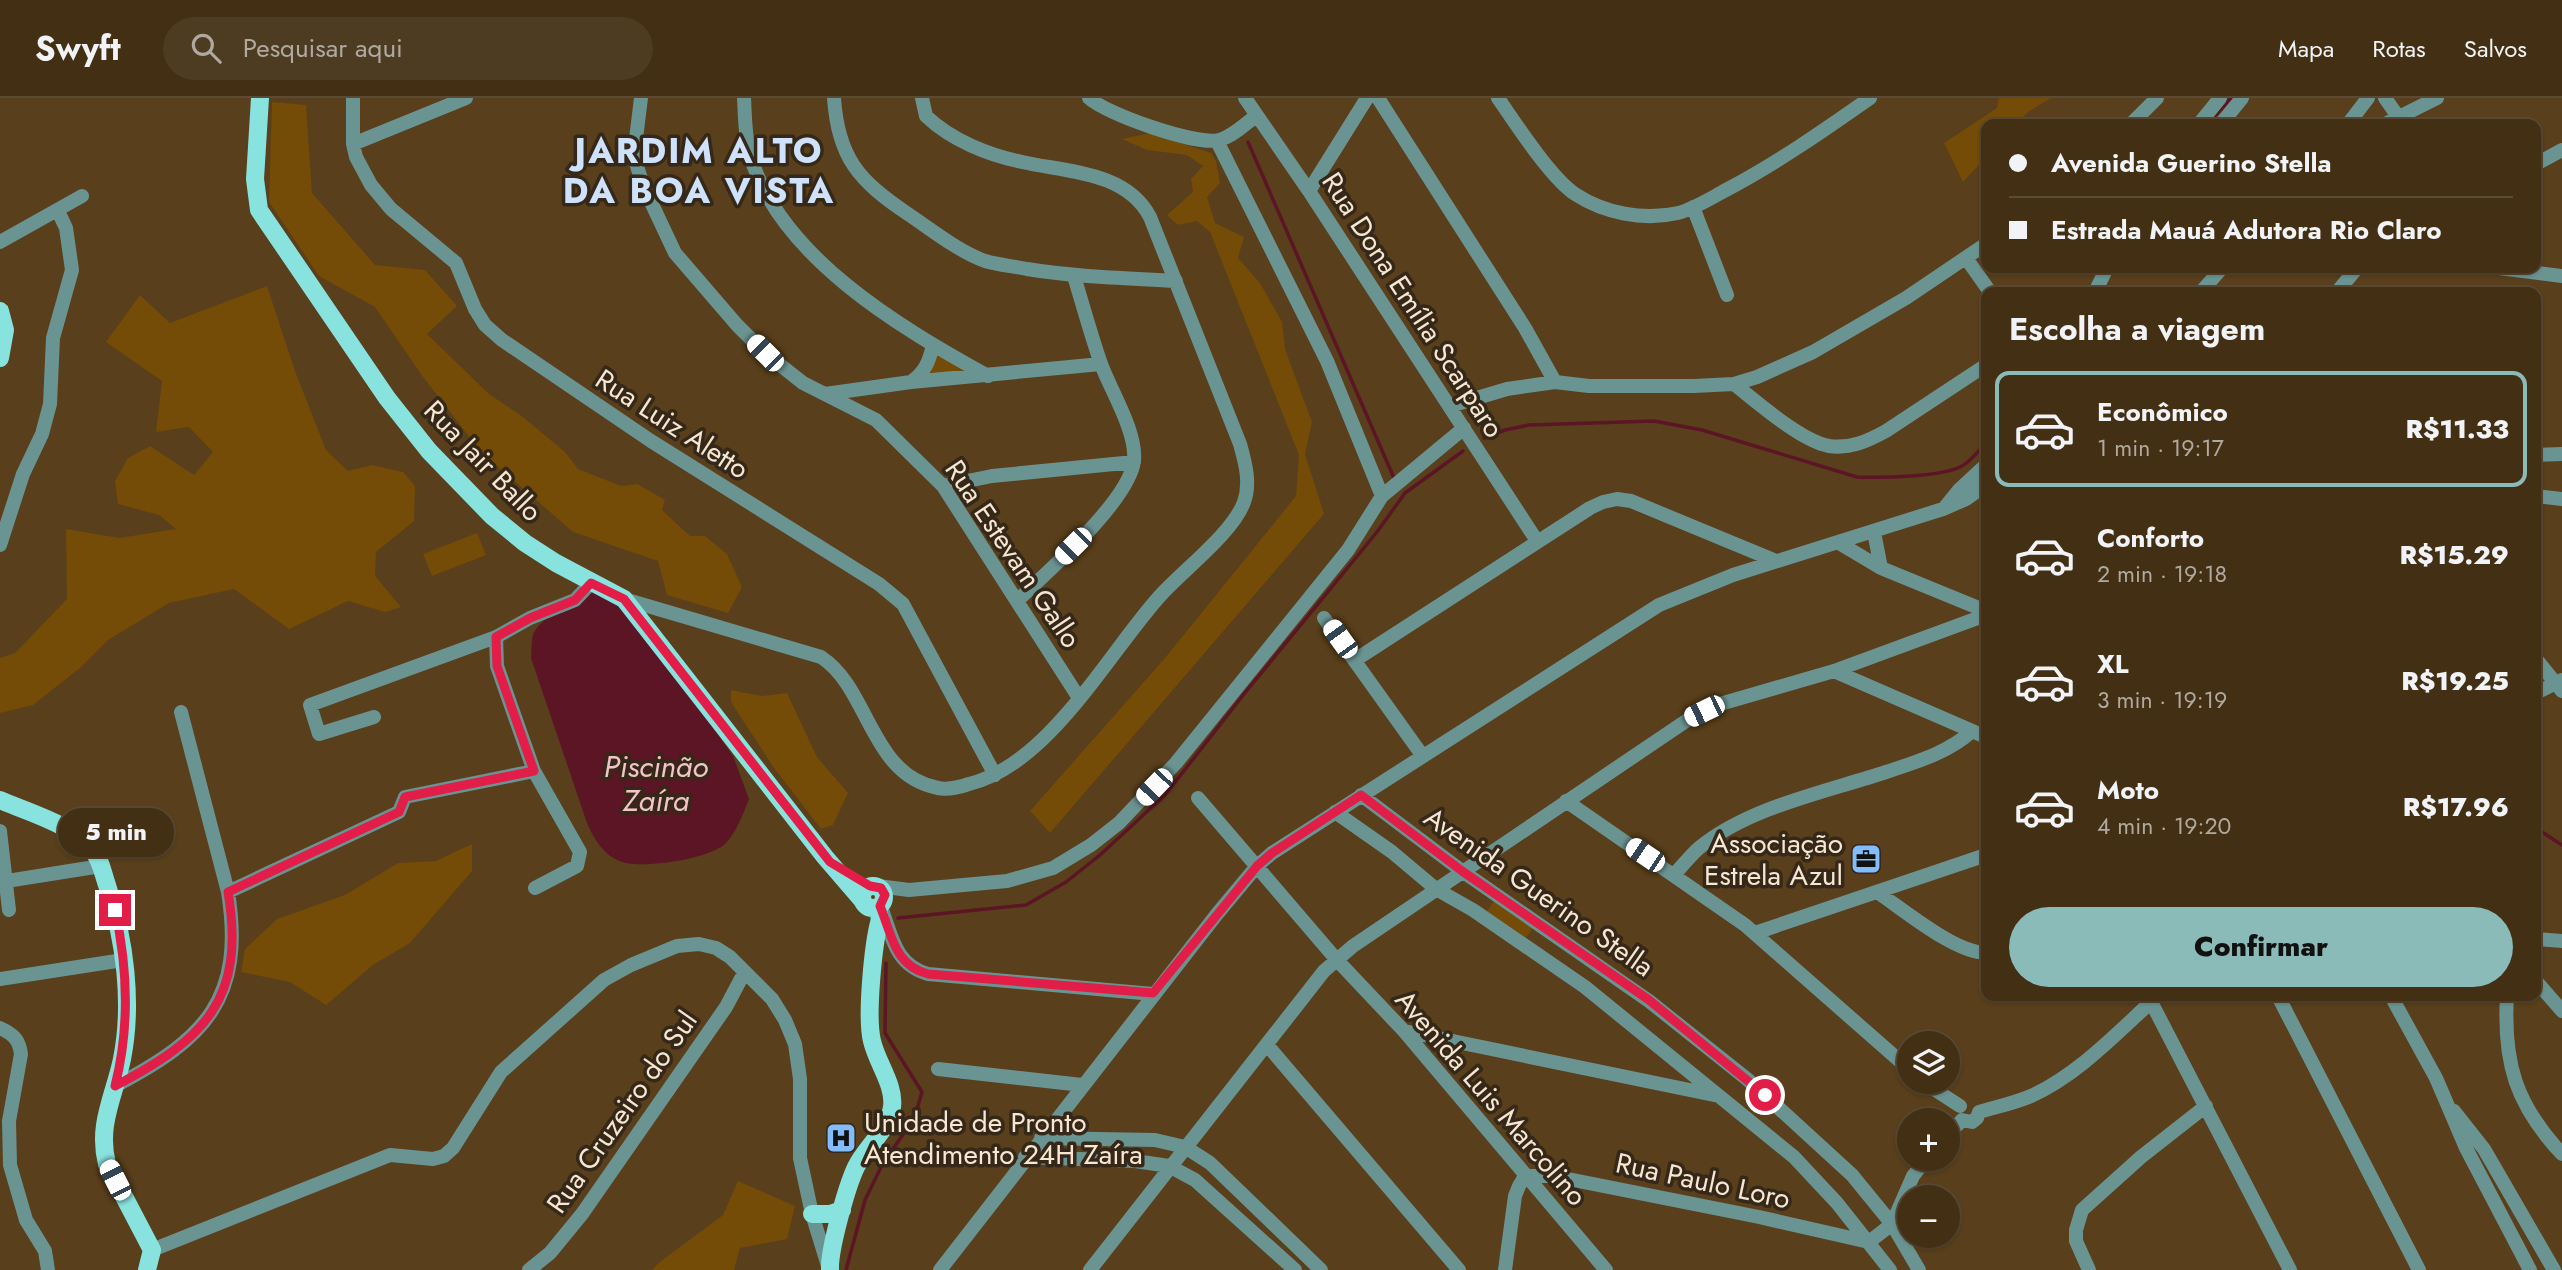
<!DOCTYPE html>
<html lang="pt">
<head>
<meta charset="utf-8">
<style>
	:root { --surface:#432f14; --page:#4d3b22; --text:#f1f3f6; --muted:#afa9a0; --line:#5b4a34; --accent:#8bbbb9 }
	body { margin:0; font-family:Jost,sans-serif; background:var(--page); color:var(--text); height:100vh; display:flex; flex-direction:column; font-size:26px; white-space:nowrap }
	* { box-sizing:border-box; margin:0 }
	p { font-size:23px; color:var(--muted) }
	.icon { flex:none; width:38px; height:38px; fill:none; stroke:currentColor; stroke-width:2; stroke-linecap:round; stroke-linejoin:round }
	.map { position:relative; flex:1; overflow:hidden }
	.drawer { position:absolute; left:1981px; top:189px; width:560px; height:714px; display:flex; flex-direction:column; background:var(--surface); border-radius:14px; box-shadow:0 2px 5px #0004,0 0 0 2px var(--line) }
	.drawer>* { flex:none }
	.hud { position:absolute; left:1981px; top:21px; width:560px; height:154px; border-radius:14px; box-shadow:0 2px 5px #0004,0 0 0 2px var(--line); display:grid; align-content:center; height:154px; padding:0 28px; background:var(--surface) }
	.buttons { position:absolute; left:1897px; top:933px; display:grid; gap:14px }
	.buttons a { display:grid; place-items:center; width:63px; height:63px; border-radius:50%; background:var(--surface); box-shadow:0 2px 5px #0004,0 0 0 2px var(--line); font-size:35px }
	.end { position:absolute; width:32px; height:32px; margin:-16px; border:9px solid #e11d48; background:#fff; box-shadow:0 0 0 4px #fff }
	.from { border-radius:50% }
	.bubble { position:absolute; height:49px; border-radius:24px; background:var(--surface); box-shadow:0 2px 5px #0004,0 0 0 2px var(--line); font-size:23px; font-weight:800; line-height:49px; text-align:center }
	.car { position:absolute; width:21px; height:42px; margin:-21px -10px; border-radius:9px; box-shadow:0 0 5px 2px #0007; background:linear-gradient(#fff 24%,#345 0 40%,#fff 0 76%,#345 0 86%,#fff 0) }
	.hud b { display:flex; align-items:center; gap:24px; height:66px; font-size:26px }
	.hud b+b { border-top:2px solid var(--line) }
	.hud i { width:18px; height:18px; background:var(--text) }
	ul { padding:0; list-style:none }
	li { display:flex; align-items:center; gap:21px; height:116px; margin:0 14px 10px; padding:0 14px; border:4px solid transparent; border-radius:14px }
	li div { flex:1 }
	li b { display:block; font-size:26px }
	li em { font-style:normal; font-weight:800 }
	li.on { border-color:var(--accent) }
	li>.icon { width:63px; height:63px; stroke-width:1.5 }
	h2 { padding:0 28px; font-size:32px; line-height:84px }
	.button { display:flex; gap:14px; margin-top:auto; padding:14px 28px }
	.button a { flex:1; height:80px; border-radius:42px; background:var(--accent); color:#111; font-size:28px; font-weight:800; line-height:80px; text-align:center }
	header { display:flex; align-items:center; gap:42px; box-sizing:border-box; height:98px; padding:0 35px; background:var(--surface); border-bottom:2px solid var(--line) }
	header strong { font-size:33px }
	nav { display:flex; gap:38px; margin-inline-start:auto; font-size:24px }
	.search { width:490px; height:63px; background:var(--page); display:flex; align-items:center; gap:18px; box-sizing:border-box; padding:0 24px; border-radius:38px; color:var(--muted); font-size:26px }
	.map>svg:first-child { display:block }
</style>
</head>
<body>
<header>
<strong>Swyft</strong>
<div class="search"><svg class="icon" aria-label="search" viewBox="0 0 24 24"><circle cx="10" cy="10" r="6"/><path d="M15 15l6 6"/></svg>Pesquisar aqui</div>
<nav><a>Mapa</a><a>Rotas</a><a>Salvos</a></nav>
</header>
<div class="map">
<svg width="2562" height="1172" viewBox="0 0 2562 1172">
	<rect width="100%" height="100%" fill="#593f1b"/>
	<!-- green -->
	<path fill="#744b07" d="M1999 0H2051L2028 14 2016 26H1986V59L1963 84 1944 45 1997 10Z
		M272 4 306 7 312 95 375 167 425 172 457 208 427 236 489 296 523 319 565 354 578 371 621 388 637 386 665 402 662 412 690 438H705L727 456 742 489 728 515 667 497 658 463 573 434 481 354 423 279 375 209 319 178 269 104Z
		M1150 35 1211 55 1216 63 1220 85 1207 99 1215 125 1244 139 1238 160 1260 185 1282 224 1285 251 1312 324 1305 356 1324 416 1050 735 1030 713 1165 560 1296 398 1299 357 1210 134 1197 123 1178 127 1167 117 1193 94 1191 81 1203 68 1187 57 1147 52 1122 41Z
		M267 188 295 273 326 352 348 373 372 367 403 374 415 388 414 423 376 454 375 478 401 509 385 514 348 503 289 531 234 491 169 505 108 542 80 570 33 607 0 615V560L15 555 67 501 66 431 119 440 176 431 159 417 118 406 115 383 128 360 150 348 194 377 213 354 189 329 156 334 162 283 106 244 140 197 170 225Z
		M934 256 975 275H931Z
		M477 435 486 457 432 478 423 456Z
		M731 592 762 598 787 595 817 659 848 695 833 727 821 731 774 670 731 604Z
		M472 746V773L410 845 373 867 326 907 290 884 241 874 245 851 277 821 345 797 398 765 436 763Z
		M1494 803 1533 830 1523 843 1485 816Z
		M738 1083 795 1108 787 1141 740 1150 734 1172H652L661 1163 723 1117Z"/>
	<!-- water -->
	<path fill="#5c1525" d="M595 491 618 505 685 590 733 658 749 701C743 716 737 733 726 745 711 761 643 771 622 764 604 758 594 741 587 725L531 560C532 552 531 544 533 537 539 519 579 501 595 491Z"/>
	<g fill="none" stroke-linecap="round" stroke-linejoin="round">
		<!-- stream -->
		<path stroke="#5c1525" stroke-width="3.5" d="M2209 24 2231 0
			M1248 44 1394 380
			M1484 340 1505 332 1529 327 1654 323 1702 332 1857 379C1881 380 1942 379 1962 368 1971 363 1979 352 1986 345
			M2536 730 2562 747
			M898 820 1026 807 1066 784 1100 757 1165 697 1244 596 1377 434 1405 395 1463 353
			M846 1172 865 1102 883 1065 914 1021 922 994 885 935 886 865"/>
		<!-- minor -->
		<path stroke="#6a9492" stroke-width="14" d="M353 0V46L356 59 371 87 391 111 456 165 475 211 485 227 502 242 651 343 879 486 903 506 995 677
			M641 0 635 49 636 65 643 87 675 155 737 227 765 255 803 285 876 322 943 388 1079 600
			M744 0C745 18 745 36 749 53 776 157 901 230 988 278
			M834 0C838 60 859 83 908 116 932 132 958 153 985 163 998 167 1013 168 1027 171 1077 179 1126 180 1176 183
			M1089 0C1106 16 1197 48 1219 42 1232 39 1245 26 1256 18
			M1245 0 1309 93 1537 443
			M1378 0 1525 230 1555 284
			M1498 0C1515 25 1551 80 1575 96 1604 115 1643 123 1678 115 1694 111 1711 100 1726 92 1777 65 1823 33 1870 0
			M2385 0 2399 20
			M2131 26 2157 0
			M2199 26 2220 0
			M2221 26 2242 0
			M2348 26 2368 0
			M2385 26 2437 0
			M1217 43 1327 263 1382 398
			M353 46 466 0
			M2536 66 2562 52
			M1309 93 1367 0
			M1693 109 1727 197
			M0 144 82 98
			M1966 160 1990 194
			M2499 170 2562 178
			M2095 194 2107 170
			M2201 194 2222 170
			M2337 194 2357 170
			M911 284C925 274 929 264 933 247
			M1734 286C1757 304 1801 343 1829 348 1850 351 1868 343 1886 333L1986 267
			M825 296 911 284 1101 266
			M1450 308 1507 291 1555 284 1589 288H1694L1734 286 1757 279 1813 254 1906 200 1986 146
			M2536 357 2562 356
			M943 388 992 378 1134 364
			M2536 398 2562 401
			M1946 408 1959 392 1986 367
			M1874 434 1881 470
			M1839 445 1881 470 1986 513
			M0 447 23 376 42 336 50 306 53 240 72 172 66 130 58 113
			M624 501 821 559C870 591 870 677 938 690 948 692 960 689 969 686 1048 667 1108 556 1159 499 1182 473 1233 435 1244 404 1251 385 1245 364 1240 346L1150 119C1126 73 1066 74 1022 64 988 57 951 42 926 18L922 0
			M1018 502C1048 473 1129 403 1134 363 1137 334 1111 293 1101 266 1091 237 1083 208 1074 178
			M1324 520 1422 657
			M496 539 497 568 534 673 580 754 577 768 535 790
			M2536 561 2562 593
			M1355 562 1590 410 1603 404 1617 401 1631 403 1776 463
			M1834 573 1986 639
			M2536 595 2562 582
			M374 619 319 636 310 607 496 539 530 520 575 502 591 485
			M1361 697 1462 773 1649 903 1747 981 1852 1077 1892 1126 1919 1172
			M1198 700 1336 861 1404 933 1606 1172
			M1566 703 1745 827 1909 971
			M1335 714 1392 754 1436 791 1473 812 1585 889 1794 1059 1837 1105 1890 1172
			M0 733 9 812
			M1674 777C1682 768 1690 758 1699 750 1749 709 1826 694 1886 674 1916 664 1948 655 1972 633
			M0 784 101 768
			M878 788 909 792 1007 783 1053 770 1091 747 1119 725 1176 665 1348 452 1382 398 1464 330
			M228 794 399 714 405 699 534 673
			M1877 794C1904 812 1955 855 1986 855
			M881 809C892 838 895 867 928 876L1153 896
			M1755 835 1986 757
			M2536 841 2562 843
			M0 881 123 862
			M2536 883 2562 913
			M2148 898 2290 1172
			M2278 898 2419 1172
			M2391 898 2436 980 2466 1050 2530 1172
			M2507 898C2503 965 2516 1007 2562 1056
			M0 930C13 936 19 941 21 956L9 1023 10 1067 26 1122 45 1153 48 1172
			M1404 933 1714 997
			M1268 948 1459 1172
			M938 971 1082 987
			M1923 984 1960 1008
			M115 988C205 941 245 901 228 794L181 614
			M2454 1013 2484 1051 2554 1172
			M1979 1014C1996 1009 2015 1005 2031 998 2077 977 2114 938 2151 904
			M1962 1022 1972 1024 1977 1020 1979 1014
			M1948 1037 1962 1022
			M1041 1040 1155 1042 1185 1049 1210 1065 1321 1172
			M1025 1059 1135 1063 1169 1068 1195 1082 1295 1172
			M152 1152 390 1057 433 1061 444 1058 453 1050 501 974 604 882 631 867 677 848 699 846 716 850 730 859 772 901 785 922 795 946 800 981V1060L812 1116 828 1168
			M529 1172 550 1155 582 1116 726 909 744 875
			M940 1172 1217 816 1257 768 1272 755 1659 507 1733 477 1943 411 1966 401 1986 387
			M1090 1172 1324 873 1353 848 1689 621 1720 606 1834 573 1986 517
			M1505 1172 1515 1098 1519 1088 1525 1078H1553L1759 1119 1869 1144 1892 1126 1913 1078 1927 1060
			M2089 1172 2076 1143V1132L2082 1112 2141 1059 2206 1008"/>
		<!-- major -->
		<path stroke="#88e3df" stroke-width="18" d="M260 0 255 81 259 112 387 300 429 353 492 418 525 445 556 465 624 501 825 759 862 802
			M0 213 5 232 0 260
			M0 702C30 715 72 726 93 753 101 762 103 776 107 787 125 842 133 905 122 961 114 999 97 1027 107 1066L152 1152 147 1172
			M862 799a11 11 0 1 1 22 0a11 11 0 1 1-22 0Z
			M812 1116H830L842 1112
			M830 1172C829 1151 847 1088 856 1069 866 1049 889 1031 892 1009 895 987 877 965 872 943 866 919 873 846 880 821L877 809"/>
	</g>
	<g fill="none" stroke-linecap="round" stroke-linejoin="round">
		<!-- route -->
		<path stroke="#e11d48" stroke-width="9" d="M115 812C128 871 130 929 115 988 205 941 246 901 228 794L399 714 405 699 534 673 497 568 496 539 530 520 575 502 591 485 624 501 830 764 870 788 881 790 885 797 880 808C892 837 894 867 928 876L1153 895 1257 768 1272 755 1361 697 1462 773 1649 902 1765 997"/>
	</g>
	<!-- icons -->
	<defs>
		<g id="office-square" transform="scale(1.575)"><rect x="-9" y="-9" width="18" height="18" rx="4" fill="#83bcfb" stroke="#352819"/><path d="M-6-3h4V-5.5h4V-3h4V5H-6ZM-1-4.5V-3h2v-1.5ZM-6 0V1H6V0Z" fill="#111"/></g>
		<g id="hospital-square" transform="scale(1.575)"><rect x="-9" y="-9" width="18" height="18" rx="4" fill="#83bcfb" stroke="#352819"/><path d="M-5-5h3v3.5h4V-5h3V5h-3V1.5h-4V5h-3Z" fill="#111"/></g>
	</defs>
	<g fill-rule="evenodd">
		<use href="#office-square" x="1866" y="761"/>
		<use href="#hospital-square" x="841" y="1040"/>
	</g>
	<g text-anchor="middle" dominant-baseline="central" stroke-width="7" stroke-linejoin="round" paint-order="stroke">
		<!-- street labels -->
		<g font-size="28" fill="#f6e6d2" stroke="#352819">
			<text transform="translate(1413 207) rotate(57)">Rua Dona Emília Scarparo</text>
			<text transform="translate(672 326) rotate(33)">Rua Luiz Aletto</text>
			<text transform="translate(483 363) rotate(46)">Rua Jair Ballo</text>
			<text transform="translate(1013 456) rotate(56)">Rua Estevam Gallo</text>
			<text transform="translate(1539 794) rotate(35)">Avenida Guerino Stella</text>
			<text transform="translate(1491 1000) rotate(49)">Avenida Luis Marcolino</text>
			<text transform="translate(622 1014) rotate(-55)">Rua Cruzeiro do Sul</text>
			<text transform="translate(1703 1083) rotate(12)">Rua Paulo Loro</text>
		</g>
		<!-- poi labels -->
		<g font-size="28" fill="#f6e6d2" stroke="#352819" text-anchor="end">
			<text x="1843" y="745">Associação<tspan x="1843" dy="32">Estrela Azul</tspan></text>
			<text x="864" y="1024" text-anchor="start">Unidade de Pronto<tspan x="864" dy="32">Atendimento 24H Zaíra</tspan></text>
		</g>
		<!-- water labels -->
		<g font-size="30" font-style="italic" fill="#f2c3c8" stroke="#352819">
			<text x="656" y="668">Piscinão<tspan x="656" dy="34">Zaíra</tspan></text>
		</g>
		<!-- district labels -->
		<g font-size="35" font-weight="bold" letter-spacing="2" fill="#cee3fb" stroke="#352819">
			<text x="699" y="53">JARDIM ALTO<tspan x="699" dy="40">DA BOA VISTA</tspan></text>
		</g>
	</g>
</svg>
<div class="buttons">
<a><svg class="icon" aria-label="layers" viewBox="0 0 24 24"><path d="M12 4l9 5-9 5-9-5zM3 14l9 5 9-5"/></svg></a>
<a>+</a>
<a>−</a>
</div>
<i class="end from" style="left:1765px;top:997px"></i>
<i class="end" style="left:115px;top:812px"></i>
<div class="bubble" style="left:58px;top:710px;width:116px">5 min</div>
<i class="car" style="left:765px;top:255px;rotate:315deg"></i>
<i class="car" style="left:1073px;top:448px;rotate:225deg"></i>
<i class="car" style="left:1340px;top:541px;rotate:324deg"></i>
<i class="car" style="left:1704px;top:613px;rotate:244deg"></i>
<i class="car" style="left:1154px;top:689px;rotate:224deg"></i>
<i class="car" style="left:1645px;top:757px;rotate:304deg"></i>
<i class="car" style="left:115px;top:1082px;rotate:333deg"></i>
<div class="hud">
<b><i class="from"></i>Avenida Guerino Stella</b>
<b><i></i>Estrada Mauá Adutora Rio Claro</b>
</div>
<section class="drawer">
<h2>Escolha a viagem</h2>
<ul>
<li class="on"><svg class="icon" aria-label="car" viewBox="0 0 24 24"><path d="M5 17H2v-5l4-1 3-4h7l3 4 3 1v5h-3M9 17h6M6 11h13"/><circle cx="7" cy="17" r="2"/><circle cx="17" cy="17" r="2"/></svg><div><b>Econômico</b><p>1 min · 19:17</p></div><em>R$11.33</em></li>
<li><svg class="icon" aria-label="car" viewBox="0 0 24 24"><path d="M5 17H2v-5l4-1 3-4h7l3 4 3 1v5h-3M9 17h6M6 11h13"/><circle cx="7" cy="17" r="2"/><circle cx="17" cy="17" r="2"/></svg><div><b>Conforto</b><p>2 min · 19:18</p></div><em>R$15.29</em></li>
<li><svg class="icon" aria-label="car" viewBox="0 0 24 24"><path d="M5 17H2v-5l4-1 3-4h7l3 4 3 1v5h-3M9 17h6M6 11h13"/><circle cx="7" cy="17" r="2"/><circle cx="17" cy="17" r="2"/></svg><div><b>XL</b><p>3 min · 19:19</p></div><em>R$19.25</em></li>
<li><svg class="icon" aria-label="car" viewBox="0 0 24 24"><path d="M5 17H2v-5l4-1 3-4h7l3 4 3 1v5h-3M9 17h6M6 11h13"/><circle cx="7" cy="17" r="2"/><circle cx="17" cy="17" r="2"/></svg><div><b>Moto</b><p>4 min · 19:20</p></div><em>R$17.96</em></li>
</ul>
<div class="button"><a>Confirmar</a></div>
</section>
</div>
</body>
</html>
